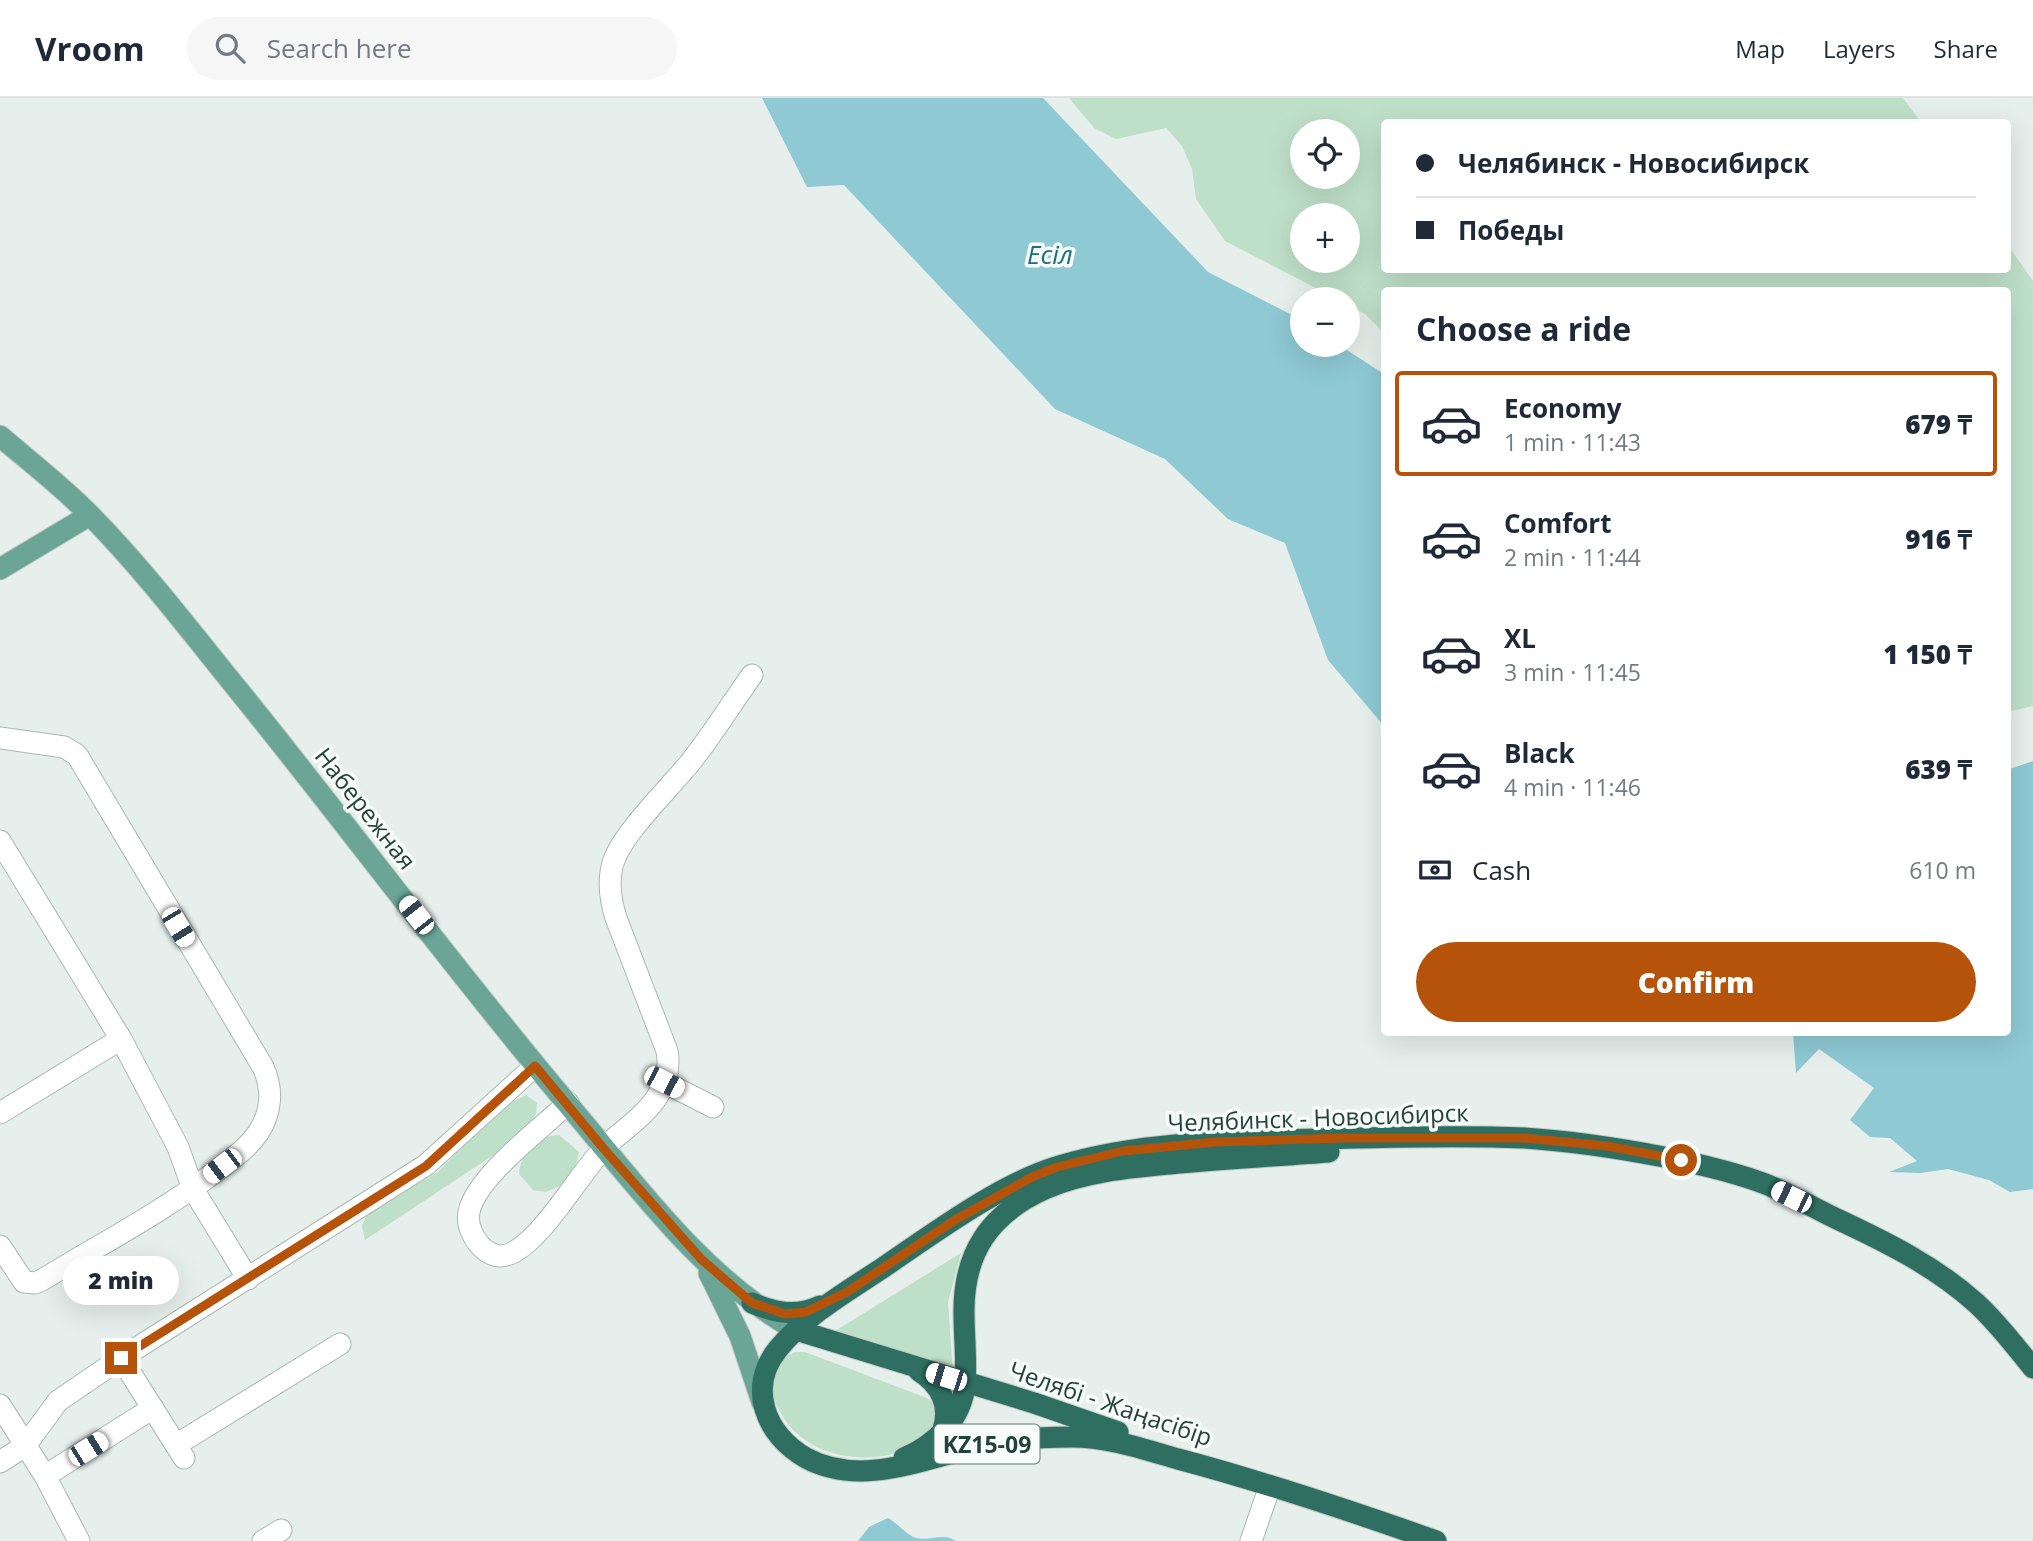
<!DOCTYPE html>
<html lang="en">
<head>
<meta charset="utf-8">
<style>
	:root { --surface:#fff; --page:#f6f6f7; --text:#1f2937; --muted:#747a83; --line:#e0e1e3; --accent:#b45309 }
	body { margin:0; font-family:"Open Sans",sans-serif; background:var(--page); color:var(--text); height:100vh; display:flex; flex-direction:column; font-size:26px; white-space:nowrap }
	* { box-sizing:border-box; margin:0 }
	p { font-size:23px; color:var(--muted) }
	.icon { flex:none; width:38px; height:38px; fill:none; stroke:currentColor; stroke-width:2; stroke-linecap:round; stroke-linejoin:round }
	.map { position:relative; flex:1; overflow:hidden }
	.details { position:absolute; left:1381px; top:189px; width:630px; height:749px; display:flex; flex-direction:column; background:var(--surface); border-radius:7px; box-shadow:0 7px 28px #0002 }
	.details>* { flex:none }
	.hud { position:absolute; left:1381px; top:21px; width:630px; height:154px; border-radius:7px; box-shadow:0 7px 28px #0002; display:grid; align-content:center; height:154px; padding:0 35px; background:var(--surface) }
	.fabs { position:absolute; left:1290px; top:21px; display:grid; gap:14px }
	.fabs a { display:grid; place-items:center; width:70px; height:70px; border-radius:50%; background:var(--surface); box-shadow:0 7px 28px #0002; font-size:35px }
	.end { position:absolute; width:32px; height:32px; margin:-16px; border:9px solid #b45309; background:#fff; box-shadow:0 0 0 4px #fff }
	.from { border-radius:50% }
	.bubble { position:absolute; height:49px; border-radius:24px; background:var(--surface); box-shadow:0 7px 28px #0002; font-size:23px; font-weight:800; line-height:49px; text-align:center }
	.car { position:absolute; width:21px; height:42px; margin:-21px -10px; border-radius:9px; box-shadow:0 0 5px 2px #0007; background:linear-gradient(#fff 24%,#345 0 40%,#fff 0 76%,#345 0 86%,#fff 0) }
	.hud b { display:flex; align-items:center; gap:24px; height:66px; font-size:26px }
	.hud b+b { border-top:2px solid var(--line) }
	.hud i { width:18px; height:18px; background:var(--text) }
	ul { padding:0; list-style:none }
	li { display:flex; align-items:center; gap:21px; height:105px; margin:0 14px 10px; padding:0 21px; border:4px solid transparent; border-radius:7px }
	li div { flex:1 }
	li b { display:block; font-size:26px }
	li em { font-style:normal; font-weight:800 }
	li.selected { border-color:var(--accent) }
	li>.icon { width:63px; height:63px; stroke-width:1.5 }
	h2 { padding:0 35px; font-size:32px; line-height:84px }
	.pay { display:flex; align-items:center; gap:18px; height:77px; padding:0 35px; font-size:26px }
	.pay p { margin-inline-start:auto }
	.cta { display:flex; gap:14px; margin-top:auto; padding:14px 35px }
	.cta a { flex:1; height:80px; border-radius:42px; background:var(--accent); color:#fff; font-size:28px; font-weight:800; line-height:80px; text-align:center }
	header { display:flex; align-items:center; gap:42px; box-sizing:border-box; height:98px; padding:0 35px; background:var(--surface); border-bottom:2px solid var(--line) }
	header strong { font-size:33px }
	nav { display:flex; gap:38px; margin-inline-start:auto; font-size:24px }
	.search { width:490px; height:63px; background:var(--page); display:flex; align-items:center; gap:18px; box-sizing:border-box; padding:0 24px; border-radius:38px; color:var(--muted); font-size:26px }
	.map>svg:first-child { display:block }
</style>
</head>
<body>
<header>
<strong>Vroom</strong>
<div class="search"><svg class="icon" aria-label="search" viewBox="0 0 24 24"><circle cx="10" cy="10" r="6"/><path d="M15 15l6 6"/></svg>Search here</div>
<nav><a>Map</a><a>Layers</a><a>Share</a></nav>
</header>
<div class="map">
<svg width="2033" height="1443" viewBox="0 0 2033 1443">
	<rect width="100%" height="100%" fill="#e6efeb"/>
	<!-- green -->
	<path fill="#bfe0c8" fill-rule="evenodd" d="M1069 0H1903L1921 24H1384V172H2007V146L2033 183V608L2007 614V192H1384V235L1365 216 1348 207V201H1337L1225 143 1196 101 1192 71 1182 48 1166 30 1116 41 1094 30ZM1302 33H1348V79H1302ZM1348 117V163H1302V117Z
		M526 997 537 1005 536 1016 524 1033 501 1052 365 1142 362 1128 367 1116 438 1074 502 1009Z
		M559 1037 579 1054 575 1072 560 1088 546 1094 533 1092 519 1076C522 1051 534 1039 559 1037Z
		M961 1155 948 1204 953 1276 827 1238Z
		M795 1254H805L927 1300 934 1305 940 1329C925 1338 910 1352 893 1356 853 1366 804 1355 782 1317 777 1309 771 1297 772 1287 773 1278 778 1269 781 1261Z"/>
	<!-- water -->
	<path fill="#8ec9d4" d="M762 0H1043L1208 174 1302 222V247H1339L1384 276V628L1328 562 1285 445 1228 421 1165 361 1055 311 844 87 807 89Z
		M2033 663V1091L2010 1094 1989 1082 1948 1071 1920 1075 1889 1074 1917 1063 1890 1040 1870 1039 1850 1022 1874 990 1819 951 1796 975 1793 935 2007 934V672Z
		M888 1420C897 1425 907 1437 916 1440 931 1443 943 1434 956 1443H858L869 1429Z"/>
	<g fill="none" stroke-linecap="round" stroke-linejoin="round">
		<!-- minor casing -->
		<g stroke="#a8b8b2" stroke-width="23">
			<path id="minor" d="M0 640 64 649 77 657 263 969C273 991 272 1014 258 1035 248 1050 233 1060 219 1071 164 1113 101 1146 42 1182L35 1185 24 1184 0 1148
				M0 743 121 941 178 1049 193 1091 248 1181
				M664 984 713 1009
				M568 1005C541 1031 476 1079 469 1114 466 1128 475 1144 485 1152 494 1159 503 1160 514 1154 546 1136 577 1079 604 1050 621 1033 644 1019 657 999 666 985 670 969 667 953L616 820C610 801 607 782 614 762 625 732 672 688 693 661 714 634 732 605 752 577
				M0 1015 121 941
				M121 1260 184 1360
				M0 1307 45 1378 79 1443
				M176 1347 340 1246
				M0 1364 25 1348 58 1303 121 1260 426 1067 535 968
				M45 1378 153 1310
				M263 1443 281 1432
				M1251 1443 1270 1388"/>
		</g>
		<!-- major casing -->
		<g stroke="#c2cac8" stroke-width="23">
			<path id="major" d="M0 338C30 364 63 389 91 418 144 472 191 534 239 593 349 729 453 870 566 1004 636 1086 700 1178 796 1232
				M0 471 90 417
				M709 1175 740 1238 762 1304"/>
		</g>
		<!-- highway casing -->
		<g stroke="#c2cac8" stroke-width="23">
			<path id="highway" d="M752 1205C776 1215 796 1219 820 1208
				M796 1232 1034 1305 1118 1334
				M919 1273C940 1286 951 1307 943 1331
				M904 1360C935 1347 962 1321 965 1286 967 1263 964 1239 964 1216 963 1156 989 1116 1045 1091 1084 1074 1128 1070 1170 1066 1223 1061 1276 1058 1329 1054
				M1436 1443C1351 1413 1265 1384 1178 1361 1143 1351 1108 1339 1072 1339 1039 1339 1006 1341 975 1349 920 1362 860 1389 806 1360 765 1337 747 1289 778 1251 805 1218 846 1194 881 1171 931 1137 1001 1085 1059 1068 1143 1043 1231 1043 1318 1041 1385 1039 1457 1037 1524 1040 1571 1043 1617 1050 1664 1059 1699 1066 1735 1074 1768 1087 1792 1097 1814 1110 1837 1121 1886 1144 1935 1168 1976 1205 1997 1224 2015 1248 2033 1270"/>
		</g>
		<!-- minor -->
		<use href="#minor" stroke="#fff" stroke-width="21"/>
		<!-- major -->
		<use href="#major" stroke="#6aa596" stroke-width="21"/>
		<!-- highway -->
		<use href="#highway" stroke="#2f6f62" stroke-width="21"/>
	</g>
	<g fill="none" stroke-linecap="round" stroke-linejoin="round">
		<!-- route -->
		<path stroke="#b45309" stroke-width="9" d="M121 1260 426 1068 535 968 604 1051 701 1161 752 1205 785 1216 806 1214 847 1194 955 1122 1032 1079 1057 1069 1123 1053 1215 1044 1343 1040H1523L1607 1048 1681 1062"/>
	</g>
	<g text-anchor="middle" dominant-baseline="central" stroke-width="7" stroke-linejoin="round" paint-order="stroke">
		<!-- shield labels -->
		<rect fill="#f7fbf9" stroke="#637a73" stroke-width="2" x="934.5" y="1326.5" width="105" height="39" rx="5"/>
		<g font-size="23" font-weight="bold" fill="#24423a">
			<text x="987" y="1346">KZ15-09</text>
		</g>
		<!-- street labels -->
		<g font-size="24" fill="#24423a" stroke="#f7fbf9">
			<text transform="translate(366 710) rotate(52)">Набережная</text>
			<text transform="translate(1318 1019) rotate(-2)">Челябинск - Новосибирск</text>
			<text transform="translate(1111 1305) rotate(19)">Челябі - Жаңасібір</text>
		</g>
		<!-- water labels -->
		<g font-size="26" font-style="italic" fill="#1c6f80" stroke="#f7fbf9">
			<text x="1050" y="156">Есіл</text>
		</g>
	</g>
</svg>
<div class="fabs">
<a><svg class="icon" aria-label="locate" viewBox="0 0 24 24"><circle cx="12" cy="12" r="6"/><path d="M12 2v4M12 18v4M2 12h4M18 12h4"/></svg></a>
<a>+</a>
<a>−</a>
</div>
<i class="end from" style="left:1681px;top:1062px"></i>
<i class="end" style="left:121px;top:1260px"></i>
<div class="bubble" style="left:63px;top:1158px;width:116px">2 min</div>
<i class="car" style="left:416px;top:817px;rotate:322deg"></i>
<i class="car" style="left:178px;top:829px;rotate:149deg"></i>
<i class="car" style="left:664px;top:984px;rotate:117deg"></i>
<i class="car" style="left:222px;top:1068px;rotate:233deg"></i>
<i class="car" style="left:1791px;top:1099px;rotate:296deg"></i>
<i class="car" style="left:946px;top:1279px;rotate:287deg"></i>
<i class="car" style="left:88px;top:1351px;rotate:58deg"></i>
<div class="hud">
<b><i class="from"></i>Челябинск - Новосибирск</b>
<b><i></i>Победы</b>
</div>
<section class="details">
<h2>Choose a ride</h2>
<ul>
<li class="selected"><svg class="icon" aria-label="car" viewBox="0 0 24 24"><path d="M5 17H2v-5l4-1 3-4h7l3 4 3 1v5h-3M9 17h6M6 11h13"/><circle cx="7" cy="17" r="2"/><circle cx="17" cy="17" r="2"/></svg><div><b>Economy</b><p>1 min · 11:43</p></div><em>679 ₸</em></li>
<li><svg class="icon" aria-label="car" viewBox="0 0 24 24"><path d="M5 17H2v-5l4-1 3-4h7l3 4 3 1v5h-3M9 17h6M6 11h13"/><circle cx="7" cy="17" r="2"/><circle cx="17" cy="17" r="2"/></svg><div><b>Comfort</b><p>2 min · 11:44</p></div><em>916 ₸</em></li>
<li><svg class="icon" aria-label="car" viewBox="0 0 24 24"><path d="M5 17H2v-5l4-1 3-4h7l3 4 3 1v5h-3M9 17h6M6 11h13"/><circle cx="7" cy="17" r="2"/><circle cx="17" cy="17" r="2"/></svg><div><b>XL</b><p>3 min · 11:45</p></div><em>1 150 ₸</em></li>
<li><svg class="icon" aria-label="car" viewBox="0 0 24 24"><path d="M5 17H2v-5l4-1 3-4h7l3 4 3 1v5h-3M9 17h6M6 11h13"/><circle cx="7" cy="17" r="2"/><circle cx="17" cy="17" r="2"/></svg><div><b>Black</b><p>4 min · 11:46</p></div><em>639 ₸</em></li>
</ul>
<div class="pay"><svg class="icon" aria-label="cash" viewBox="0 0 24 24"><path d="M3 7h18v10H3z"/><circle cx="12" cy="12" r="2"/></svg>Cash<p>610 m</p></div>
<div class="cta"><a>Confirm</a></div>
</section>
</div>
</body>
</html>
